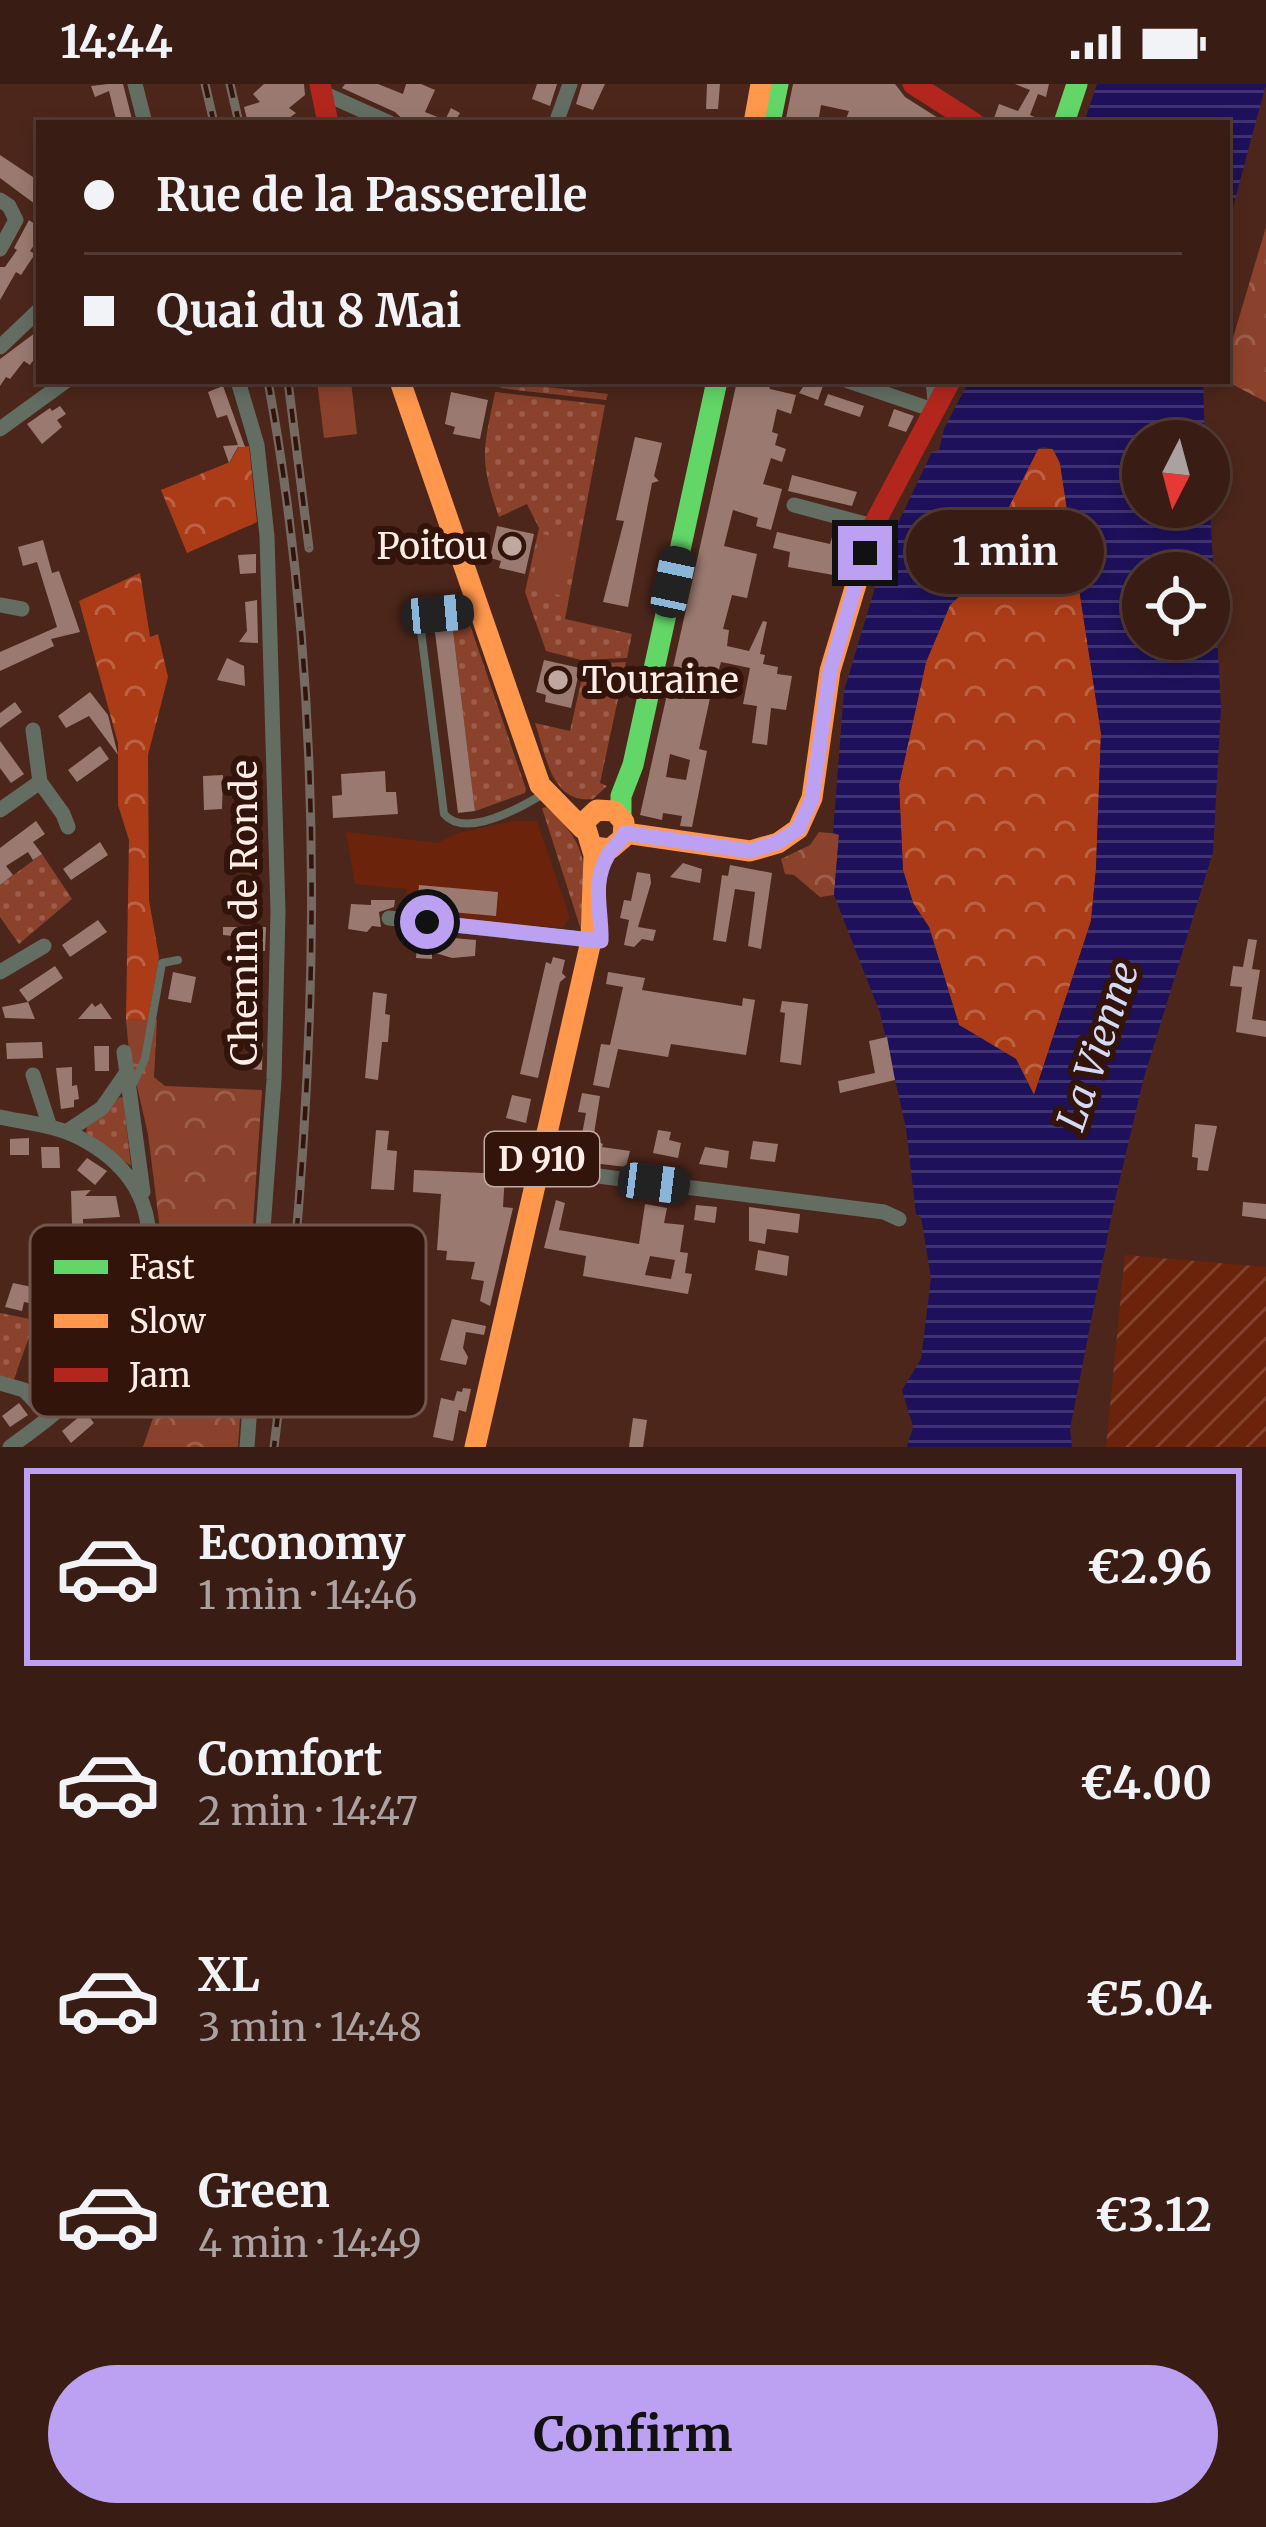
<!DOCTYPE html>
<html lang="en">
<head>
<meta charset="utf-8">
<style>
	:root { --surface:#391c14; --page:#40251d; --text:#f1f3f6; --muted:#aba1a0; --line:#533a34; --accent:#bca0f2 }
	body { margin:0; font-family:Merriweather,serif; background:var(--page); color:var(--text); height:100vh; display:flex; flex-direction:column; font-size:45px; white-space:nowrap }
	* { box-sizing:border-box; margin:0 }
	p { font-size:39px; color:var(--muted) }
	.icon { flex:none; width:66px; height:66px; fill:none; stroke:currentColor; stroke-width:2; stroke-linecap:round; stroke-linejoin:round }
	.map { position:relative; height:1363px; overflow:hidden }
	.panel { display:flex; flex-direction:column; background:var(--surface); flex:1 }
	.panel>* { flex:none }
	.banner { position:absolute; left:36px; top:36px; width:1194px; height:264px; border-radius:0px; box-shadow:0 6px 18px #0003,0 0 0 3px var(--line); display:grid; align-content:center; height:264px; padding:0 48px; background:var(--surface) }
	.needle { width:78px; rotate:186deg }
	.controls { position:absolute; left:1122px; top:336px; display:grid; gap:24px }
	.controls a { display:grid; place-items:center; width:108px; height:108px; border-radius:50%; background:var(--surface); box-shadow:0 6px 18px #0003,0 0 0 3px var(--line); font-size:60px }
	.end { position:absolute; width:54px; height:54px; margin:-27px; border:15px solid #bca0f2; background:#111; box-shadow:0 0 0 6px #111 }
	.from { border-radius:50% }
	.bubble { position:absolute; height:84px; border-radius:42px; background:var(--surface); box-shadow:0 6px 18px #0003,0 0 0 3px var(--line); font-size:39px; font-weight:700; line-height:84px; text-align:center }
	.car { position:absolute; width:36px; height:72px; margin:-36px -18px; border-radius:15px; box-shadow:0 0 9px 3px #0007; background:linear-gradient(#222 24%,#8ab4d8 0 40%,#222 0 76%,#8ab4d8 0 86%,#222 0) }
	.banner b { display:flex; align-items:center; gap:42px; height:114px; font-size:45px }
	.banner b+b { border-top:3px solid var(--line) }
	.banner i { width:30px; height:30px; background:var(--text) }
	ul { padding:21px 0 0; list-style:none }
	li { display:flex; align-items:center; gap:36px; height:198px; margin:0 24px 18px; padding:0 24px; border:6px solid transparent; border-radius:0px }
	li div { flex:1 }
	li b { display:block; font-size:45px }
	li em { font-style:normal; font-weight:700 }
	li.selected { border-color:var(--accent) }
	li>.icon { width:108px; height:108px; stroke-width:1.5 }
	.action { display:flex; gap:24px; margin-top:auto; padding:24px 48px }
	.action a { flex:1; height:138px; border-radius:72px; background:var(--accent); color:#111; font-size:48px; font-weight:700; line-height:138px; text-align:center }
	.status { display:flex; justify-content:space-between; align-items:center; height:84px; padding:0 60px; background:var(--surface); direction:ltr }
	.status svg { height:33px; fill:currentColor }
	.map>svg:first-child { display:block }
</style>
</head>
<body>
<div class="status"><b>14:44</b><svg viewBox="0 0 49 12"><path d="M0 12V9h3v3zM5 12V6h3v6zM10 12V3h3v9zM15 12V0h3v12zM26 1h20v11H26zM47 4h2v5h-2z"/></svg></div>
<div class="map">
<svg width="1266" height="1363" viewBox="0 0 1266 1363">
	<defs>
		<pattern id="industrial-furrows" width="10" height="10" patternUnits="userSpaceOnUse" patternTransform="scale(3)"><rect width="10" height="10" fill="#6b230c"/><path d="M-1 1l2-2M0 10L10 0M9 11l2-2" fill="none" stroke="#81432f"/></pattern>
		<pattern id="grass-dots" width="8" height="8" patternUnits="userSpaceOnUse" patternTransform="scale(3)"><rect width="8" height="8" fill="#8b422c"/><path d="M2 2h.1M6 6h.1" fill="none" stroke="#9c5e4b" stroke-width="1.8" stroke-linecap="round"/></pattern>
		<pattern id="forest-crowns" width="20" height="18" patternUnits="userSpaceOnUse" patternTransform="scale(3)"><rect width="20" height="18" fill="#ab3c17"/><path d="M2 6a3 3 0 1 1 6 0M12 15a3 3 0 1 1 6 0" fill="none" stroke="#bc6244"/></pattern>
		<pattern id="park-crowns" width="20" height="18" patternUnits="userSpaceOnUse" patternTransform="scale(3)"><rect width="20" height="18" fill="#8b422c"/><path d="M2 6a3 3 0 1 1 6 0M12 15a3 3 0 1 1 6 0" fill="none" stroke="#9c5e4b"/></pattern>
		<pattern id="water-rules" width="6" height="5" patternUnits="userSpaceOnUse" patternTransform="scale(3)"><rect width="6" height="5" fill="#1e105a"/><path d="M0 2.5h6" fill="none" stroke="#403372"/></pattern>
	</defs>
	<rect width="100%" height="100%" fill="#4c261b"/>
	<!-- built -->
	<path fill="#6b230c" d="M512 737H537L570 834 562 844 404 831 407 805 355 800 346 748 437 759 458 749Z"/>
	<!-- industrial -->
	<path fill="url(#industrial-furrows)" d="M1125 1171 1266 1183V1363H1106Z"/>
	<!-- grass -->
	<path fill="url(#grass-dots)" d="M492 297H547L546 303 608 310 606 316 515 306 501 304Z
		M495 308 605 321 565 535 632 550 627 574 581 576 546 567 525 508 539 444 527 420 499 433C479 375 483 368 495 308Z
		M469 538 526 705 525 709 475 727 452 538Z
		M626 578 600 699 607 702 593 715C551 720 546 671 535 639L570 647 585 580Z
		M546 723C594 764 585 788 581 846L542 724Z
		M42 770 72 815 19 860 0 833V801Z
		M120 1013 123 1014 131 1082 86 1049 87 1043Z
		M0 1229 35 1236 13 1298 0 1295Z"/>
	<!-- forest -->
	<path fill="url(#forest-crowns)" d="M241 359 243 363 249 362 257 438 187 469 161 406 230 378Z
		M1038 365H1053L1060 379 1101 649 1096 785 1091 837 1034 1011 1016 975 959 941 929 843 913 819 903 786 899 701 926 578 950 521 968 504Z
		M140 489 150 553 158 550 168 593 148 671 149 816 159 873 148 936 126 935 129 756 118 721V659L79 517Z"/>
	<!-- park -->
	<path fill="url(#park-crowns)" d="M1266 143V318L1226 297 1227 274Z
		M819 748 839 750 834 811 820 813 794 791 785 790 781 775 810 761Z
		M126 935 157 936 154 993 165 1002 262 1006 238 1363H143L164 1302 173 1248 148 1050 129 968Z"/>
	<!-- pitch -->
	<path fill="#8b422c" d="M317 297H351L357 350 324 354Z
		M542 450 575 457 564 512 531 505Z"/>
	<!-- water -->
	<path fill="url(#water-rules)" fill-rule="evenodd" d="M1097 0H1266L1227 145V39H1084Z
		M969 297H1203L1205 357H1143V423H1209V407L1221 623 1213 768 1143 997 1113 1124 1070 1345 1072 1363H907L913 1343 902 1306 921 1275 931 1194 921 1133 916 1130 906 1044 880 929 834 811 839 751 833 749 844 607 888 460 932 368 939 366 944 345ZM1043 363 1053 365 1060 379 1101 649 1096 785 1091 837 1034 1011 1016 975 959 941 929 843 913 819 903 786 899 701 926 578 950 521 968 504 1038 365ZM1143 489H1209V555H1143Z"/>
	<!-- building -->
	<path fill="#9a7a70" fill-rule="evenodd" d="M108 0H123L133 39H117L109 7 95 13 91 2Z
		M264 0H304L305 11 289 24 296 29 282 39H248L244 23 260 18 253 10Z
		M345 0H378L403 10 406 0H421L435 6 425 28 445 36 451 24 460 29 454 39H407L395 28 342 4Z
		M537 0H557L550 22 532 15Z
		M582 0H605L593 26 576 20Z
		M707 0H720L718 25H706Z
		M793 0H895L905 13 946 39H859L846 35 849 27 821 21 818 39H785Z
		M1015 0H1049L1046 13 1038 10 1030 31 1048 39 993 37 999 20 1018 27 1030 6Z
		M0 71 39 97V123L0 94Z
		M29 136 39 143V154L30 167 35 170 21 191 16 188 0 216V183H5L17 166 14 164Z
		M39 246V268L30 281 24 277 10 295 6 293 0 302V275Z
		M737 297H767L770 305 796 311 791 330 777 325 772 348 778 350 775 361 786 365 782 378 771 374 763 400 782 405 771 446 756 442 758 434 733 426 724 462 757 470 747 514 732 511 723 545 729 546 727 562 749 567 763 537 767 538 760 570 765 571 763 580 778 583 777 590 792 592 786 626 771 624 767 661 752 659 757 622 743 620 750 584 721 578 718 589 705 585 699 609 710 614 699 665 707 667 692 743 680 742 682 732 663 729 662 736 640 731ZM670 670 690 676 686 696 666 693Z
		M807 297 824 299 818 316 799 309Z
		M223 302 245 363H238L229 379 223 362 238 361 227 331 217 334 208 308Z
		M451 308 488 316 480 355 453 350 455 343 445 340Z
		M828 310 864 322 860 333 824 321Z
		M60 322 66 330 57 336 62 343 42 360 27 340 50 324 52 327Z
		M894 325 914 332 906 348 888 342Z
		M635 353 662 359 654 392 659 397 652 399 628 523 603 518 624 437 616 436Z
		M792 391 857 408 852 422 788 407Z
		M497 442 534 450 525 490 499 484 501 477 490 474Z
		M834 446 850 451 839 492 788 483 790 468 773 464 777 448 830 460Z
		M43 456 52 489 59 487 80 548 51 555 54 562 0 587V568L57 543 37 478 23 482 18 463Z
		M256 470V489L240 490 238 471Z
		M257 516 258 559 239 558 247 547 245 518Z
		M452 538 475 727 458 729 434 541Z
		M227 574 244 582 245 602 217 596Z
		M544 576 580 584 571 624 545 618 546 611 536 608Z
		M90 608 108 631 118 671 89 632 66 644 58 632Z
		M15 618 22 628 0 644V629Z
		M0 657 24 690 11 699 0 684Z
		M100 662 109 675 77 698 68 686Z
		M385 687 386 708H396L398 730 333 734 332 712 342 711 341 690Z
		M223 691 222 725 204 726 203 692Z
		M36 737 45 750 33 758 42 770 33 776 28 768 6 782 13 791 0 801V764Z
		M100 758 108 771 71 796 63 785Z
		M683 779 702 785 700 799 670 793Z
		M730 781 772 789 761 865 748 862 755 808 735 805 726 858 713 856 722 791 728 792Z
		M637 788 650 790 651 799 638 843 656 846 653 857 642 855 634 863 624 861 629 836 620 834 624 816 631 817Z
		M419 801 498 808 496 832 417 825Z
		M371 816H395L394 823 379 828 381 843 372 842 367 848 348 845 351 820 371 821Z
		M98 836 107 848 70 873 62 861Z
		M223 843H266L265 867H254L253 854 223 851Z
		M418 851 476 856 475 872 452 874 432 868V875L416 874Z
		M1248 855 1257 856 1252 885 1260 886 1252 935 1266 937V953L1236 948 1242 903 1230 902 1233 882 1243 883Z
		M553 873 565 876 562 889 566 893 560 898 538 994 520 990 546 878 551 880Z
		M55 882 63 894 28 918 19 906Z
		M173 888 196 893 191 919 168 915Z
		M608 888 645 894 642 906 742 922 743 914 755 916 746 971 671 960 668 973 618 965 609 1004 593 1001 601 960 610 961 623 903 606 900Z
		M373 908 387 910 385 930 390 931 388 958H382L378 996 365 994Z
		M782 917 808 920 801 981 780 978 785 929 780 928Z
		M28 918 35 935 5 934 2 923Z
		M92 919 95 923 101 919 112 935H78Z
		M249 948 263 949 262 986 251 985Z
		M887 953 895 996 840 1009 838 997 875 989 869 957Z
		M42 958 43 974 7 975 6 959Z
		M94 962H109V987H95Z
		M72 983V1002L77 1001 79 1015 74 1016V1023L61 1025 56 984Z
		M582 1009 600 1012 593 1056 603 1060 602 1063 630 1067 626 1083 568 1076 571 1059 580 1061 586 1029 578 1028Z
		M512 1011 531 1015 526 1039 506 1034Z
		M1195 1040 1217 1042 1208 1087 1197 1086 1198 1074 1192 1073Z
		M376 1046 389 1047 387 1066 397 1067 394 1106 371 1105Z
		M658 1046 671 1048 669 1056 681 1059 678 1074 653 1069Z
		M29 1054V1071H10V1055Z
		M753 1057 778 1060 775 1078 750 1075Z
		M41 1063H59L60 1084H42Z
		M705 1063 729 1067 727 1084 699 1080Z
		M87 1074 107 1087 95 1101 77 1086Z
		M414 1086 505 1090 503 1123 513 1124 490 1222 480 1217 484 1197 471 1195 475 1178 446 1176 447 1167 437 1166 441 1110 413 1108Z
		M91 1106 85 1112H116L120 1133 83 1135V1141H72L71 1107Z
		M556 1116 565 1119 559 1146 639 1160 645 1120 667 1124 664 1139 684 1141 680 1168 688 1169 685 1189 692 1190 688 1210 583 1192 586 1172 544 1164ZM650 1172 675 1176 671 1195 645 1191Z
		M1243 1118 1266 1120V1135L1242 1132Z
		M696 1121 717 1123 715 1139 694 1136Z
		M749 1123 800 1130 798 1149 767 1145 765 1160 749 1157Z
		M758 1166 789 1172 787 1192 755 1186Z
		M13 1199 37 1204 34 1220 24 1218 22 1227 5 1223Z
		M452 1235 486 1242 484 1251 466 1248 463 1264 468 1273 466 1281 440 1276Z
		M463 1304 471 1305 466 1328 459 1326 453 1357 433 1353 441 1314 454 1317 457 1307 462 1308Z
		M19 1319 28 1331 10 1343 2 1332Z
		M85 1328 94 1339 71 1359 62 1347Z
		M633 1334 647 1336 643 1363H629Z"/>
	<g fill="none" stroke-linecap="round" stroke-linejoin="round">
		<!-- lane -->
		<path stroke="#636d62" stroke-width="8" d="M476 523 431 531 420 539 444 730C465 755 520 724 543 710
			M130 1006 145 975 162 879 178 876"/>
		<!-- street -->
		<path stroke="#636d62" stroke-width="15" d="M135 0 145 39
			M321 8 390 39
			M556 39 570 0
			M0 116 9 122 16 136 0 165
			M0 263 39 226
			M238 297 257 361 267 452 278 828 274 996 247 1363
			M848 297 936 327 933 297
			M0 345 66 297
			M794 421 873 442
			M0 521 22 525
			M40 698 63 730 68 743
			M0 726 40 698 33 646
			M389 834 598 857
			M0 888 44 862
			M124 968 143 1108
			M33 991 50 1043
			M0 1033C27 1039 56 1041 80 1054 193 1113 148 1229 81 1304 60 1327 35 1345 10 1363
			M66 1048 102 1024 127 988
			M550 1086 884 1128 899 1135
			M55 1216 141 1212
			M0 1299 24 1306 50 1333"/>
		<!-- fast -->
		<path stroke="#63d668" stroke-width="21" d="M770 39 778 0
			M1064 39 1077 0
			M621 733V712L633 681 717 297"/>
		<!-- slow -->
		<path stroke="#ff974d" stroke-width="21" d="M754 39 761 0
			M400 297 540 701 583 745
			M625 749 750 767 778 759 798 745 812 714 830 587 866 467
			M475 1363 591 857 594 771 584 738 597 726 614 727 624 738 623 754 610 765 593 763"/>
		<!-- jam -->
		<path stroke="#b3261e" stroke-width="21" d="M320 0 328 39
			M913 0 974 39
			M866 467 873 442 950 297"/>
		<!-- rail casing -->
		<g stroke="#756a61" stroke-width="9">
			<path id="rail" d="M205 0 214 39
				M230 0 239 39
				M268 297C332 647 318 1011 274 1363
				M288 297 309 464"/>
		</g>
		<!-- rail -->
		<use href="#rail" stroke="#32140b" stroke-width="4.5" stroke-dasharray="14" stroke-linecap="butt"/>
	</g>
	<g fill="none" stroke-linecap="round" stroke-linejoin="round">
		<!-- route -->
		<path stroke="#bca0f2" stroke-width="15" d="M427 838 601 857C602 826 591 800 608 771 613 763 620 759 625 749L750 767 778 758 798 745 812 715 830 587 865 469"/>
	</g>
	<!-- markers -->
	<g fill="#c0a7a0" stroke="#32140b" stroke-width="4.5">
		<circle cx="512" cy="462" r="12"/>
		<circle cx="558" cy="596" r="12"/>
	</g>
	<g text-anchor="middle" dominant-baseline="central" stroke-width="12" stroke-linejoin="round" paint-order="stroke">
		<!-- shield labels -->
		<rect fill="#32140b" stroke="#c2aca6" stroke-width="3" x="485" y="1048" width="114" height="54" rx="9"/>
		<g font-size="33" font-weight="bold" fill="#ffede8">
			<text x="542" y="1075">D 910</text>
		</g>
		<!-- poi labels -->
		<g font-size="36" fill="#ffede8" stroke="#32140b" text-anchor="end">
			<text x="488" y="462">Poitou</text>
			<text x="582" y="596" text-anchor="start">Touraine</text>
		</g>
		<!-- street labels -->
		<g font-size="36" fill="#ffede8" stroke="#32140b">
			<text transform="translate(244 829) rotate(-90)">Chemin de Ronde</text>
		</g>
		<!-- water labels -->
		<g font-size="39" font-style="italic" fill="#d4daf6" stroke="#32140b">
			<text transform="translate(1098 962) rotate(-71)">La Vienne</text>
		</g>
	</g>
	<!-- legend -->
	<rect x="30" y="1141" width="396" height="192" rx="18" fill="#32140b" stroke="#70554d" stroke-width="3"/>
	<rect x="54" y="1176" width="54" height="14" fill="#63d668"/>
	<rect x="54" y="1230" width="54" height="14" fill="#ff974d"/>
	<rect x="54" y="1284" width="54" height="14" fill="#b3261e"/>
	<g font-size="33" fill="#ffede8">
		<text x="129" y="1195">Fast</text>
		<text x="129" y="1249">Slow</text>
		<text x="129" y="1303">Jam</text>
	</g>
</svg>
<div class="controls">
<a><svg class="needle" viewBox="-14 -14 28 28"><path d="M0-13l5 13h-10z" fill="#e53935"/><path d="M0 13l5-13h-10z" fill="#aba1a0"/></svg></a>
<a><svg class="icon" aria-label="locate" viewBox="0 0 24 24"><circle cx="12" cy="12" r="6"/><path d="M12 2v4M12 18v4M2 12h4M18 12h4"/></svg></a>
</div>
<i class="end from" style="left:427px;top:838px"></i>
<i class="end" style="left:865px;top:469px"></i>
<div class="bubble" style="left:906px;top:426px;width:198px">1 min</div>
<i class="car" style="left:673px;top:498px;rotate:12deg"></i>
<i class="car" style="left:438px;top:530px;rotate:85deg"></i>
<i class="car" style="left:654px;top:1099px;rotate:97deg"></i>
<div class="banner">
<b><i class="from"></i>Rue de la Passerelle</b>
<b><i></i>Quai du 8 Mai</b>
</div>
</div>
<section class="panel">
<ul>
<li class="selected"><svg class="icon" aria-label="car" viewBox="0 0 24 24"><path d="M5 17H2v-5l4-1 3-4h7l3 4 3 1v5h-3M9 17h6M6 11h13"/><circle cx="7" cy="17" r="2"/><circle cx="17" cy="17" r="2"/></svg><div><b>Economy</b><p>1 min · 14:46</p></div><em>€2.96</em></li>
<li><svg class="icon" aria-label="car" viewBox="0 0 24 24"><path d="M5 17H2v-5l4-1 3-4h7l3 4 3 1v5h-3M9 17h6M6 11h13"/><circle cx="7" cy="17" r="2"/><circle cx="17" cy="17" r="2"/></svg><div><b>Comfort</b><p>2 min · 14:47</p></div><em>€4.00</em></li>
<li><svg class="icon" aria-label="car" viewBox="0 0 24 24"><path d="M5 17H2v-5l4-1 3-4h7l3 4 3 1v5h-3M9 17h6M6 11h13"/><circle cx="7" cy="17" r="2"/><circle cx="17" cy="17" r="2"/></svg><div><b>XL</b><p>3 min · 14:48</p></div><em>€5.04</em></li>
<li><svg class="icon" aria-label="car" viewBox="0 0 24 24"><path d="M5 17H2v-5l4-1 3-4h7l3 4 3 1v5h-3M9 17h6M6 11h13"/><circle cx="7" cy="17" r="2"/><circle cx="17" cy="17" r="2"/></svg><div><b>Green</b><p>4 min · 14:49</p></div><em>€3.12</em></li>
</ul>
<div class="action"><a>Confirm</a></div>
</section>
</body>
</html>
